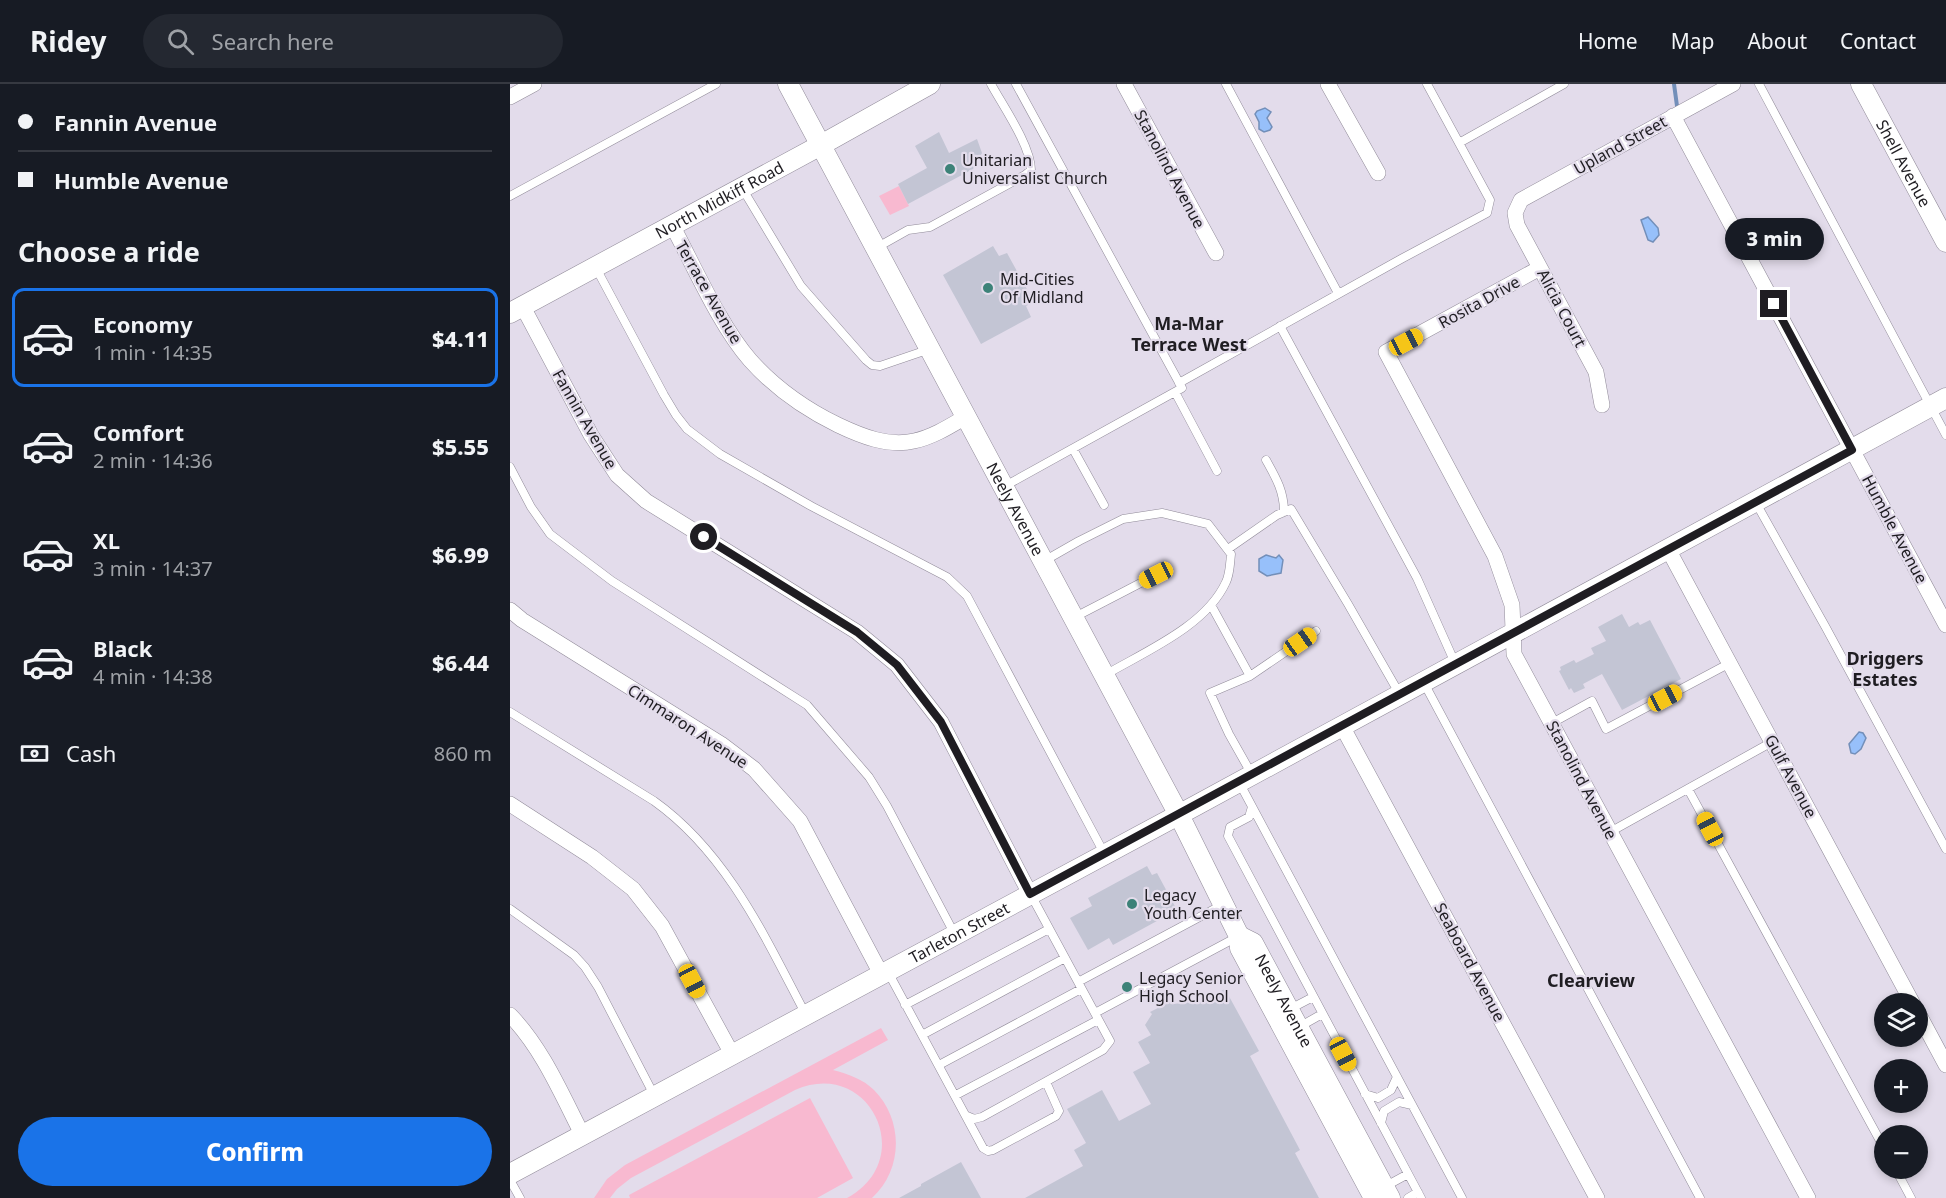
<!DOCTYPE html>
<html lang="en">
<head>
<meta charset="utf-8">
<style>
	:root { --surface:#171b24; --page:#242831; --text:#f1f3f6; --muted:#9ea1a6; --line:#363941; --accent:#1a73e8 }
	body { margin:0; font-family:"Noto Sans",sans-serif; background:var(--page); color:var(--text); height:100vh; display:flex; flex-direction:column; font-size:22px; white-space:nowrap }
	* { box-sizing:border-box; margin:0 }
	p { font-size:20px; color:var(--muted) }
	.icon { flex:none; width:33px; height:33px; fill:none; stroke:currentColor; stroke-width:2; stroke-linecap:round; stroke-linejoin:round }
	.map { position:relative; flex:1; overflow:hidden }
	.panel { display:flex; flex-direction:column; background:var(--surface); width:510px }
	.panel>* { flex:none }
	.banner { display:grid; align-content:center; height:132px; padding:0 18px; background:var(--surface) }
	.controls { position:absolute; left:1364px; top:909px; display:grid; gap:12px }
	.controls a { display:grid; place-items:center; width:54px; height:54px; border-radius:50%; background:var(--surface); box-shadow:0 3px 9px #0003; font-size:30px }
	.end { position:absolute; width:27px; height:27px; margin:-14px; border:8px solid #1f1d22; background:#fff; box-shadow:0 0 0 3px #fff }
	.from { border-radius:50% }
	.bubble { position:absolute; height:42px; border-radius:21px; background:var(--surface); box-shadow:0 3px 9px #0003; font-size:20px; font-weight:800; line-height:42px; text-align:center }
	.car { position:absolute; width:18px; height:36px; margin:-18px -9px; border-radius:8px; box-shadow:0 0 4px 2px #0007; background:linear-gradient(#f5c518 24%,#345 0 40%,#f5c518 0 76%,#345 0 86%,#f5c518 0) }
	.banner b { display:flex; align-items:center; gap:21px; height:57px; font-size:22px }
	.banner b+b { border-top:2px solid var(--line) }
	.banner i { width:15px; height:15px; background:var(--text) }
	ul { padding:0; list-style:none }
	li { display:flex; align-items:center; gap:18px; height:99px; margin:0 12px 9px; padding:0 6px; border:3px solid transparent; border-radius:12px }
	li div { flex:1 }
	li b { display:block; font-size:22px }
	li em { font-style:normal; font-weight:800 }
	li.active { border-color:var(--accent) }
	li>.icon { width:54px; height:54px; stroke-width:1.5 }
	h2 { padding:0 18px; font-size:27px; line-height:72px }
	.pay { display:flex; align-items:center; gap:15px; height:66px; padding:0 18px; font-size:22px }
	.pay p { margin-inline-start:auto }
	.cta { display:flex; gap:12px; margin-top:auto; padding:12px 18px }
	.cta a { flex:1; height:69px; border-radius:36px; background:var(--accent); color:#fff; font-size:24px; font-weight:800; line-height:69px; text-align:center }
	header { display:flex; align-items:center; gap:36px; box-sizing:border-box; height:84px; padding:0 30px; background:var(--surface); border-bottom:2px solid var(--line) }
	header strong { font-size:28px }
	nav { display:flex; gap:33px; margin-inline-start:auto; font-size:21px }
	.search { width:420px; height:54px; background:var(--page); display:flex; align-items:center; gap:15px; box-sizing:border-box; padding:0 21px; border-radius:33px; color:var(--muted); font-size:22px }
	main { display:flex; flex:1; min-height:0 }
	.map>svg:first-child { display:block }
</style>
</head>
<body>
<header>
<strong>Ridey</strong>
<div class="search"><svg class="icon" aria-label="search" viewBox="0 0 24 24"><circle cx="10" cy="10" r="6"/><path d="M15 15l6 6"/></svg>Search here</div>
<nav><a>Home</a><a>Map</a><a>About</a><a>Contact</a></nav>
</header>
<main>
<section class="panel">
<div class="banner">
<b><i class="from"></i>Fannin Avenue</b>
<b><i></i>Humble Avenue</b>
</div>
<h2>Choose a ride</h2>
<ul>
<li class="active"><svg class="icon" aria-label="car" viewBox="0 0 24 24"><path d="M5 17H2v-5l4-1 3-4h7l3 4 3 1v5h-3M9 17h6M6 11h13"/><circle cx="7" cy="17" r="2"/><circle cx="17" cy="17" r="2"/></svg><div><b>Economy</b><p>1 min · 14:35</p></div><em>$4.11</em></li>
<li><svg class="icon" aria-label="car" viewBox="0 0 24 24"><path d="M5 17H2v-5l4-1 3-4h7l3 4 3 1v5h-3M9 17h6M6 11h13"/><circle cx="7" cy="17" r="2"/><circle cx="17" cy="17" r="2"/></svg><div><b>Comfort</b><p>2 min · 14:36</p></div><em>$5.55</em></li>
<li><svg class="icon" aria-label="car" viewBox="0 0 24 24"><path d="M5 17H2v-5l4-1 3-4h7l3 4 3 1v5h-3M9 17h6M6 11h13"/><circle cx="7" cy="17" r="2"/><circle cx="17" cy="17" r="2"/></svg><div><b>XL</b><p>3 min · 14:37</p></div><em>$6.99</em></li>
<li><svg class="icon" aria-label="car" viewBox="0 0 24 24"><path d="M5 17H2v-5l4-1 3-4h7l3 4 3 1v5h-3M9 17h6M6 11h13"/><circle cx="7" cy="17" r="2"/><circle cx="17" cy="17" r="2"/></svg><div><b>Black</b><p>4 min · 14:38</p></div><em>$6.44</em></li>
</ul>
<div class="pay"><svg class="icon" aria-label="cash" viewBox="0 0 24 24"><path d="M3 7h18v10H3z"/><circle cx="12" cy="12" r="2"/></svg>Cash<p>860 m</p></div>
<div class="cta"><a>Confirm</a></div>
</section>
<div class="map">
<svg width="1436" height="1114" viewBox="0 0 1436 1114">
	<rect width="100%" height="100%" fill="#e3dceb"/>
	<!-- green -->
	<path fill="#f8b9d0" d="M389 102 399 122 380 131 369 112Z
		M371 944 378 956 323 986C338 990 353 995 364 1006 394 1036 393 1086 362 1114H337C409 1075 359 973 285 1006L121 1094 107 1105 100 1114H84L97 1095 115 1081Z
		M300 1014 343 1094 307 1114H120L119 1111Z"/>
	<!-- water -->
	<path fill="#97c0fa" stroke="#738fb9" stroke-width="1.5" d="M755 24 761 28 757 34 762 43 760 46 754 48 749 45V38L745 30 747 27Z
		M1138 133 1148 144 1149 151 1143 158 1138 156 1131 136Z
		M756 471 766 474 769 471 773 476 771 489 757 492 749 487V475Z
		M1349 648 1353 649 1356 654 1351 665 1345 670 1341 669 1339 660Z"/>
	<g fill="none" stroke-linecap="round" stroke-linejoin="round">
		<!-- stream -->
		<path stroke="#738fb9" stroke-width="4" d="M1164 0 1167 22"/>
	</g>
	<!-- building -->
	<path fill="#c3c5d4" d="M429 48 439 69 467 55 472 69 463 85 398 120 388 100 417 84 405 62Z
		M483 162 489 172 497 169 524 218 516 222 521 233 471 260 433 191Z
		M1112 530 1119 543 1128 538 1130 541 1140 536 1171 595 1112 626 1092 590 1073 600 1075 604 1064 609 1061 604 1059 606 1049 587 1051 586 1050 583 1064 576 1066 579 1084 570 1081 564 1096 557 1088 543Z
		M637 782 642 791 647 789 667 826 603 861 599 854 578 866 560 834 582 822 578 814Z
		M715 905 749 967 740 972 790 1066 785 1069 809 1114H515L573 1082 564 1066 576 1059 557 1025 592 1006 609 1037 641 1020 623 988 640 979 628 958 641 951 635 941 642 930 640 928 660 918 663 920 681 918 688 914 690 918Z
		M451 1078 471 1114H389L411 1102V1100Z"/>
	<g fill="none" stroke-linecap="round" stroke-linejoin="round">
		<!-- lane casing -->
		<g stroke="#918b99" stroke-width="9">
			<path id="lane" d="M716 0 828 209
				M1249 0 1436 351
				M949 59 1054 0
				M232 104 291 202 356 276 362 281 370 282 420 265
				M0 112 206 0
				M366 164 398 146 420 143 515 91 521 86C521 62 493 22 481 0
				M86 184 154 311 166 331 177 345 210 370 301 422 437 493 457 512 594 769
				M770 242 907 494 945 579
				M669 299 891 175 977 129 980 116 917 0
				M665 308 707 387
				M563 365 594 421
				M756 376C766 394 774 407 774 428
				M0 383 21 423 40 450 102 497 297 621 359 693 377 722 444 849
				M495 402 672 304 506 0
				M1246 419 1315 542 1436 765
				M718 465 767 431 781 425 838 520 889 609
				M534 477 569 457 613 435 652 429 698 440 721 470C720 479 720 490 716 498 696 542 636 567 595 591
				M701 521 740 592 700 609 719 650 741 689
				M565 533 646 491
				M740 592 806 547
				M914 599 1190 1114
				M0 628 144 717C217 769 255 853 295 929
				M1042 639 1082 617 1096 645 1220 579
				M730 700 952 1114
				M1178 705 1374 1064
				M742 723 739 733 720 743 718 752 911 1114
				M1100 748 1262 658
				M0 825 64 871 75 883 88 903 144 1011
				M378 888 473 1064 478 1067 483 1066 546 1032 549 1027 536 998
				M568 898 712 821
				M395 921 539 845
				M780 925 803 913
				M585 929 729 852
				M789 943 812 930
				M412 951 555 874
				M429 981 571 905
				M855 1010 868 1014 881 1006 887 993
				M446 1011 588 936
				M457 1032 464 1035 472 1033 593 966 600 957 521 811
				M871 1039 874 1027 889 1018 902 1021
				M1385 1084 1401 1114
				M0 1096 10 1114
				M876 1102 898 1090
				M898 1114 908 1108"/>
		</g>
		<!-- street casing -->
		<g stroke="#918b99" stroke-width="16">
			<path id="street" d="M614 0 706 169
				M818 0 868 89
				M0 13 24 0
				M1163 32 1436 541
				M162 141C184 182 210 242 240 276 265 304 295 325 328 341 351 352 378 363 404 357 423 353 440 342 457 332
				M1030 184 876 268 985 472 1002 521 1004 570 1298 1114
				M13 223 81 351 107 391 136 417 347 548 387 581 431 638 520 810
				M1092 321 1086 288 1007 141 1005 129 1011 116 1223 0
				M1158 465 1403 920
				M0 526 12 536 211 660 244 685 290 737 371 890
				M832 642 1087 1114
				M0 720 82 773 123 805 152 842 222 970
				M1407 927 1436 981
				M0 931C32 964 51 1009 72 1050"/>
		</g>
		<!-- secondary casing -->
		<g stroke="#918b99" stroke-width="21">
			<g id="secondary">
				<path id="s1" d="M278 0 669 731 729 852 730 864 864 1114"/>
				<path id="s2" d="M1351 0 1436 158"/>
				<path id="s3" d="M0 229 311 61 420 0"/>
				<path id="s4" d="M729 852 743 859 880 1114"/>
				<path id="s5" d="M0 1090 685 722 1436 314"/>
			</g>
		</g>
		<!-- lane -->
		<use href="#lane" stroke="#fff" stroke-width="8"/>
		<!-- street -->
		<use href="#street" stroke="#fff" stroke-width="15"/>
		<!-- secondary -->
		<use href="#secondary" stroke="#fff" stroke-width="20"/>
	</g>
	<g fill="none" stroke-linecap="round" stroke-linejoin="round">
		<!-- route -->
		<path stroke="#1f1d22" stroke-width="8" d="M194 453 347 548 387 581 431 638 520 810 1342 366 1264 220"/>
	</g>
	<!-- markers -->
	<g fill="#3c8278" stroke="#e3dceb" stroke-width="2">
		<circle cx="440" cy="85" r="6"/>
		<circle cx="478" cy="204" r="6"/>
		<circle cx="622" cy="820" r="6"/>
		<circle cx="617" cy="903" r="6"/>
	</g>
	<g text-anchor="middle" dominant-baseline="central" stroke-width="4.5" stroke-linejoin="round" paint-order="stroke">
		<!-- street labels -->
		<g font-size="16" fill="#1f1d22" stroke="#e3dceb">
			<text transform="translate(1110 61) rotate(-29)">Upland Street</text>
			<text stroke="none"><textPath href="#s2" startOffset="90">Shell Avenue</textPath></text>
			<text transform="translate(660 85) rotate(62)">Stanolind Avenue</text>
			<text stroke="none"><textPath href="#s3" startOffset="238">North Midkiff Road</textPath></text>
			<text transform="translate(199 208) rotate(60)">Terrace Avenue</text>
			<text transform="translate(969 218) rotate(-29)">Rosita Drive</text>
			<text transform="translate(1052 224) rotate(62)">Alicia Court</text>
			<text transform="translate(75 335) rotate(60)">Fannin Avenue</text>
			<text stroke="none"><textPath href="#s1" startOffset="482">Neely Avenue</textPath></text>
			<text transform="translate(1385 445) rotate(62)">Humble Avenue</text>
			<text transform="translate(178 642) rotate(33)">Cimmaron Avenue</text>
			<text transform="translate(1281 692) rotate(62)">Gulf Avenue</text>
			<text transform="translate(1072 696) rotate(62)">Stanolind Avenue</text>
			<text stroke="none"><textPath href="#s5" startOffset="510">Tarleton Street</textPath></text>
			<text transform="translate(960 878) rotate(62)">Seaboard Avenue</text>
			<text stroke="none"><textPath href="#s4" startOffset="81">Neely Avenue</textPath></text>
		</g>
		<!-- poi labels -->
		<g font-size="16" fill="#1f1d22" stroke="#e3dceb" text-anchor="start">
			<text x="452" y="76">Unitarian<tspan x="452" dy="18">Universalist Church</tspan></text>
			<text x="490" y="195">Mid-Cities<tspan x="490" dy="18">Of Midland</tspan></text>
			<text x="634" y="811">Legacy<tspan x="634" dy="18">Youth Center</tspan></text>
			<text x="629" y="894">Legacy Senior<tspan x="629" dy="18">High School</tspan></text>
		</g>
		<!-- neighbourhood labels -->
		<g font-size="18" font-weight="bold" fill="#1f1d22" stroke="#e3dceb">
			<text x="679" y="239">Ma-Mar<tspan x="679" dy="21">Terrace West</tspan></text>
			<text x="1375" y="574">Driggers<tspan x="1375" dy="21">Estates</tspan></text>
			<text x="1081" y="896">Clearview</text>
		</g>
	</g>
</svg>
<div class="controls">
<a><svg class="icon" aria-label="layers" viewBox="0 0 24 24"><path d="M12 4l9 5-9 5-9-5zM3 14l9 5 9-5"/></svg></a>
<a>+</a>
<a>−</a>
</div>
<i class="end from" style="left:194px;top:453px"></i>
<i class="end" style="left:1264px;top:220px"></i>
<div class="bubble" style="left:1215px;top:134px;width:99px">3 min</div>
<i class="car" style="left:896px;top:258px;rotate:62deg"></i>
<i class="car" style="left:646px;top:491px;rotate:243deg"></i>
<i class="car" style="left:790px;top:558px;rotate:55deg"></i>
<i class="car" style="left:1155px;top:614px;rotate:62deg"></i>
<i class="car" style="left:1200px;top:745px;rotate:332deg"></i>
<i class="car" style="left:182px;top:897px;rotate:152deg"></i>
<i class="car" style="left:833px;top:970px;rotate:152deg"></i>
</div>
</main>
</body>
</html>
